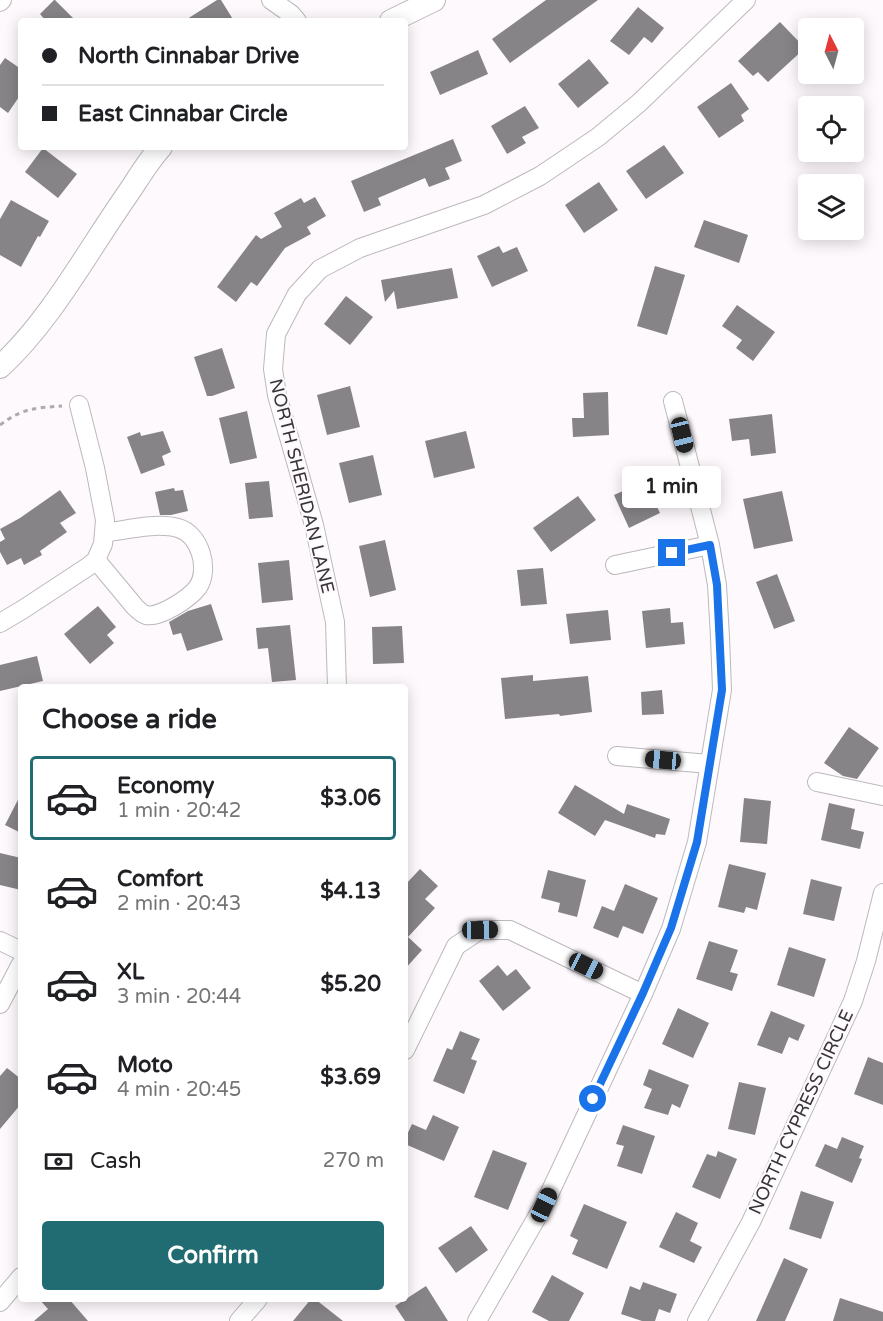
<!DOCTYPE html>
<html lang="en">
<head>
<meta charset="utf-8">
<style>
	:root { --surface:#fff; --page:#f6f6f6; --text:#202124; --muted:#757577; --line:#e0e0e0; --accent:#216c73 }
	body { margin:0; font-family:"Varela Round",sans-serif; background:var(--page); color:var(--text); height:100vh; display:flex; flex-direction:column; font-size:22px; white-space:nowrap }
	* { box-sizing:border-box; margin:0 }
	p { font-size:20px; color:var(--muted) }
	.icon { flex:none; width:33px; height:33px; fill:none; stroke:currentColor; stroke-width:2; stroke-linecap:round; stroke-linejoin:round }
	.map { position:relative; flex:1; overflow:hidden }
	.panel { position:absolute; left:18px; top:684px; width:390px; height:618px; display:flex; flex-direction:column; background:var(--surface); border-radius:6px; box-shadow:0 3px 15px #0003 }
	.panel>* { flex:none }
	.banner { position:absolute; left:18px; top:18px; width:390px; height:132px; border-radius:6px; box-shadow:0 3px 15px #0003; display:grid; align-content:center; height:132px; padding:0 24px; background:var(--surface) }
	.needle { width:39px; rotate:354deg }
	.fabs { position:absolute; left:798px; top:18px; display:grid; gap:12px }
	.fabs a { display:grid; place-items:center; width:66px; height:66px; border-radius:6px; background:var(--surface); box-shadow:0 3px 15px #0003; font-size:30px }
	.end { position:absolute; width:27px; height:27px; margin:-14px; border:8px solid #1a73e8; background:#fff; box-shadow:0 0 0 3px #fff }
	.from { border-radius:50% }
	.bubble { position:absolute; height:42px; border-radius:6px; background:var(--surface); box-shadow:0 3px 15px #0003; font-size:20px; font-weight:700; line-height:42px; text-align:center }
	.car { position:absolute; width:18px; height:36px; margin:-18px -9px; border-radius:8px; box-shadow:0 0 4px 2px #0007; background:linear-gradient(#222 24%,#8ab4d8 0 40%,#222 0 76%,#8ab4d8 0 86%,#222 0) }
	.banner b { display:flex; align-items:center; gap:21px; height:57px; font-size:22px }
	.banner b+b { border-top:2px solid var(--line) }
	.banner i { width:15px; height:15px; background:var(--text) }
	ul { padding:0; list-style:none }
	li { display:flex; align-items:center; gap:18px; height:84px; margin:0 12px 9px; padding:0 12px; border:3px solid transparent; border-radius:6px }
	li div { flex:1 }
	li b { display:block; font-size:22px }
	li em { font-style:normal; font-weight:700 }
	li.selected { border-color:var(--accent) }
	li>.icon { width:54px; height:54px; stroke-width:1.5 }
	h2 { padding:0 24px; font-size:27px; line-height:72px }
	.pay { display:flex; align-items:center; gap:15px; height:66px; padding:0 24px; font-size:22px }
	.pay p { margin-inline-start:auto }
	.action { display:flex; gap:12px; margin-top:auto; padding:12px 24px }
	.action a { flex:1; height:69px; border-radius:6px; background:var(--accent); color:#fff; font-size:24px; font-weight:700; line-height:69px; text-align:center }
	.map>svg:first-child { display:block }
</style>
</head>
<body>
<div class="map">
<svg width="883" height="1321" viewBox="0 0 883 1321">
	<rect width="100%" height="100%" fill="#fdf9fd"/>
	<!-- building -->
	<path fill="#878487" d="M54 0H55L76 21H46L40 14Z
		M217 0H221L234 21H184Z
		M546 0H598L510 63 492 39Z
		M638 7 664 28 652 43 644 37 629 55 610 41Z
		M780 22 805 48 768 82 758 72 753 76 738 61Z
		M478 50 488 74 440 95 430 72Z
		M5 58 21 69V94L8 113 0 107V65Z
		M589 59 609 83 578 108 558 84Z
		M731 83 749 109 741 115 744 121 719 138 697 107Z
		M525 106 539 128 522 137 526 143 507 154 491 126Z
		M453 139 462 161 445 168 450 179 429 187 425 178 378 198 381 205 364 212 351 181Z
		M664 145 684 173 646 199 626 171Z
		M43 148 77 174 58 198 25 172Z
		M599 182 618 210 584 233 565 205Z
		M315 197 326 216 307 227 311 234 285 248 257 286 251 282 236 302 217 287 256 235 261 239 282 227 274 213 301 198 304 203Z
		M11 200 49 221 40 237 38 236 21 267 0 255V219Z
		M704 220 748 235 739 263 694 247Z
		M499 246 503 253 517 247 528 271 492 287 477 256Z
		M655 266 685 275 667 335 637 326Z
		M452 268 458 298 397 309 394 291 385 302 381 280Z
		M346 296 373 317 350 345 324 324Z
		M737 305 775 332 753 361 736 348 742 340 722 326Z
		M222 348 235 388 212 396H207L194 357Z
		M350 386 360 427 327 435 317 395Z
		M608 392 609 435 573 437 572 418H584L583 393Z
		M247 411 257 458 230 464 219 418Z
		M772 414 776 453 751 456 749 439 732 441 729 419Z
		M163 431 171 452 162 456 165 465 141 474 127 437 140 432 141 436Z
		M466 431 475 468 434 478 425 441Z
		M373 455 382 495 349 503 339 463Z
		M269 481 273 517 249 519 245 483Z
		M645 481 660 513 629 528 614 495Z
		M174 488 175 491 183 490 188 511 171 515H160L155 492Z
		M60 490 76 513 60 523 67 532 40 551 42 555 24 565 21 558 7 565 0 552V542L5 539 0 529 20 518Z
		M782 491 793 541 754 549 743 499Z
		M578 496 596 520 551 552 533 528Z
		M385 540 396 590 370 597 359 546Z
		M289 560 293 600 262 603 258 563Z
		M543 568 547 604 521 606 517 570Z
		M777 574 795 621 774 629 756 582Z
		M211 604 223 640 187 651 181 633 173 635 169 622 188 611Z
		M98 606 116 627 107 635 114 643 90 664 64 634Z
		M670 608 671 623 683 622 685 644 646 648 642 611Z
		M608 610 611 640 570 644 566 614Z
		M290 625 296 680 272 682 268 648 258 649 256 628Z
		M402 626 404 663 373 664 372 627Z
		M37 656 43 681 0 691V665Z
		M533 675V681L588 676 592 712 560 716 559 714 505 719 501 678Z
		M662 690 664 714 642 715 641 692Z
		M849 727 879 748 857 779 843 776 824 763Z
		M575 785 624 814 627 804 670 819 665 835 656 834 655 838 605 820 595 836 558 813Z
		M21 794V833L5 825Z
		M744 798 771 801 767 844 740 842Z
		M829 803 855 809 851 829 864 832 860 849 821 840Z
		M0 853 21 858V890L0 885Z
		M729 864 766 873 757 910 746 907 744 913 718 907Z
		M420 869 438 886 425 899 435 908 408 937 422 950 405 969V885Z
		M548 870 586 880 577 917 558 912 560 903 541 898Z
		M811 879 842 887 834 921 803 914Z
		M625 884 658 898 643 934 623 926 618 938 593 928 602 906 614 911Z
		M709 941 738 950 730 972 738 974 732 991 696 979Z
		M789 947 826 959 814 997 777 985Z
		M498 965 507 976 516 969 531 988 503 1011 479 981Z
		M678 1008 709 1023 693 1058 662 1044Z
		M771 1011 805 1025 798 1041 789 1037 782 1054 757 1045Z
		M460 1031 480 1039 471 1059 477 1061 464 1094 433 1081 447 1048 452 1050Z
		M868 1057 883 1063V1105L854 1094Z
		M7 1068 21 1079V1104L0 1129V1076Z
		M649 1069 689 1085 680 1108 672 1104 668 1115 644 1108 652 1089 643 1085Z
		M739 1082 766 1088 755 1135 728 1129Z
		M433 1115 459 1127 444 1161 405 1144V1139L412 1124 426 1130Z
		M623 1125 655 1136 642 1174 617 1166 624 1146 616 1144Z
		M842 1137 864 1146 859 1158 862 1159 852 1183 815 1166 825 1144 837 1149Z
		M493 1150 527 1163 508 1210 474 1197Z
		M718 1151 737 1159 720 1199 692 1187 707 1154 716 1157Z
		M801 1191 834 1202 821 1239 789 1229Z
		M584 1204 627 1222 607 1269 572 1254 578 1240 570 1236Z
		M676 1212 698 1223 690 1241 702 1247 694 1263 659 1247Z
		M471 1226 488 1250 456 1273 438 1248Z
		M784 1258 808 1269 785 1321H756Z
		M552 1275 584 1293 569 1321H549L532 1312Z
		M643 1282 677 1294 670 1313 659 1309 655 1321H642L621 1314 630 1286 640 1290Z
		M426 1286 448 1321H405L395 1306Z
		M840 1298 883 1312V1321H833Z
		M39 1299H69L88 1321H34L48 1309Z
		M311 1299H315L343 1321H293Z"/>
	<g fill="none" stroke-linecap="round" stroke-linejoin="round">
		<!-- minor casing -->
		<g stroke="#bcb8bc" stroke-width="20">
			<path id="minor" d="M271 0 291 14 297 21
				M0 2 2 0
				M96 560 135 607C138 610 142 614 146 615 160 618 190 598 198 587 210 569 200 534 178 528 157 522 126 530 104 533
				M615 565 710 545
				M0 623 22 610 89 566 96 560 103 544 105 520 95 468 79 405
				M337 687 335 622 314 525 277 395 273 369 276 334 297 294 320 269 360 248 484 205 540 176 598 137 639 103 746 0
				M617 756 709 764
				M817 782 883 796
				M0 941 21 951
				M0 1004 21 964
				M405 1050 456 946 480 930H510L643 994
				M0 1302 21 1277
				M239 1321 258 1299
				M477 1321 544 1205 643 994 671 929 697 842 722 690 720 637 717 585 710 545 673 401
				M697 1321 751 1222 853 1001 866 961 883 893"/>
		</g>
		<!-- major casing -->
		<g stroke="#bcb8bc" stroke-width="24">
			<path id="major" d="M391 21 434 0
				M0 367C52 319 88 250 129 192 139 177 149 160 161 147"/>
		</g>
		<!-- path -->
		<path stroke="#aeaaae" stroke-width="3" stroke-dasharray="4.5 4.5" stroke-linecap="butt" d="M0 425C23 408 34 408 62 406"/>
		<!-- minor -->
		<use href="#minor" stroke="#fff" stroke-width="18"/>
		<!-- major -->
		<use href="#major" stroke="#fff" stroke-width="22"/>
	</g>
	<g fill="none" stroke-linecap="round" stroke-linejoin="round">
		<!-- route -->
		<path stroke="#1a73e8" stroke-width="8" d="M593 1099 643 993 671 928 697 842 722 690 717 585 710 545 672 553"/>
	</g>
	<g text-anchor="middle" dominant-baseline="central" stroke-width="4.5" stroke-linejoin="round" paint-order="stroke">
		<!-- street labels -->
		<g font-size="18" fill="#373537" stroke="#fdf9fd">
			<text transform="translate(302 486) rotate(76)">NORTH SHERIDAN LANE</text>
			<text transform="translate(801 1112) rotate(-65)">NORTH CYPRESS CIRCLE</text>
		</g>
	</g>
</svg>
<div class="fabs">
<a><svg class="needle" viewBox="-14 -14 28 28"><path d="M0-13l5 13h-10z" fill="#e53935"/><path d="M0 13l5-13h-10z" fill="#757577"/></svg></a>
<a><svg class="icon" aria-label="locate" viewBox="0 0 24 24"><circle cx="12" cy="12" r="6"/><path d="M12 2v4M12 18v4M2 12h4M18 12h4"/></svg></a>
<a><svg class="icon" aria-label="layers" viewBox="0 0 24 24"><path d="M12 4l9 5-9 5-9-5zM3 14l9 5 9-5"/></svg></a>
</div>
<i class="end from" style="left:593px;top:1099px"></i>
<i class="end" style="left:672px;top:553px"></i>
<div class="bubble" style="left:622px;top:466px;width:99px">1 min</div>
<i class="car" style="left:682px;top:435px;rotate:166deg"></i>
<i class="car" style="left:663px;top:760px;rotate:275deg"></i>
<i class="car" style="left:480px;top:930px;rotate:89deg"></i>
<i class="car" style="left:586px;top:966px;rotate:116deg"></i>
<i class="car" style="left:544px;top:1205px;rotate:25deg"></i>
<div class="banner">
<b><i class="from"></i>North Cinnabar Drive</b>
<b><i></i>East Cinnabar Circle</b>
</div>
<section class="panel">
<h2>Choose a ride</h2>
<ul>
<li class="selected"><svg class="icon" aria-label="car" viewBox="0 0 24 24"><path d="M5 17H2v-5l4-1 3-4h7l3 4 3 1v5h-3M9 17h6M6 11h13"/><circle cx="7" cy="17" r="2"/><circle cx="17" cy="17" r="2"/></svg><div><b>Economy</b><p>1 min · 20:42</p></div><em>$3.06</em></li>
<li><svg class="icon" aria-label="car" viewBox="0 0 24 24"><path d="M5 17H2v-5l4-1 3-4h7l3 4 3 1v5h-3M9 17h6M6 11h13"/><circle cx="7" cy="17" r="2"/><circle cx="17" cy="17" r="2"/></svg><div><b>Comfort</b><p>2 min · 20:43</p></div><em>$4.13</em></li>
<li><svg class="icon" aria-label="car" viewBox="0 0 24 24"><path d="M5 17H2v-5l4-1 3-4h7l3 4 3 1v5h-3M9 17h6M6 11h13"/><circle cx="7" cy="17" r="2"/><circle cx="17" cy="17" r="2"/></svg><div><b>XL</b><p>3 min · 20:44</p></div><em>$5.20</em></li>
<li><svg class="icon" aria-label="car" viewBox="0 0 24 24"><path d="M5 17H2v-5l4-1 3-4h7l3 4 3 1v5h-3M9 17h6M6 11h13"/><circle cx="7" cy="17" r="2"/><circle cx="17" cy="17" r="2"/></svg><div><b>Moto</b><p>4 min · 20:45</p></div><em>$3.69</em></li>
</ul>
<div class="pay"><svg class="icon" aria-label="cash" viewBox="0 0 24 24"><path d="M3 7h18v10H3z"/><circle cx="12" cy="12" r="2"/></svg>Cash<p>270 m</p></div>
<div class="action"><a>Confirm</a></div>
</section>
</div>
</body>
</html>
